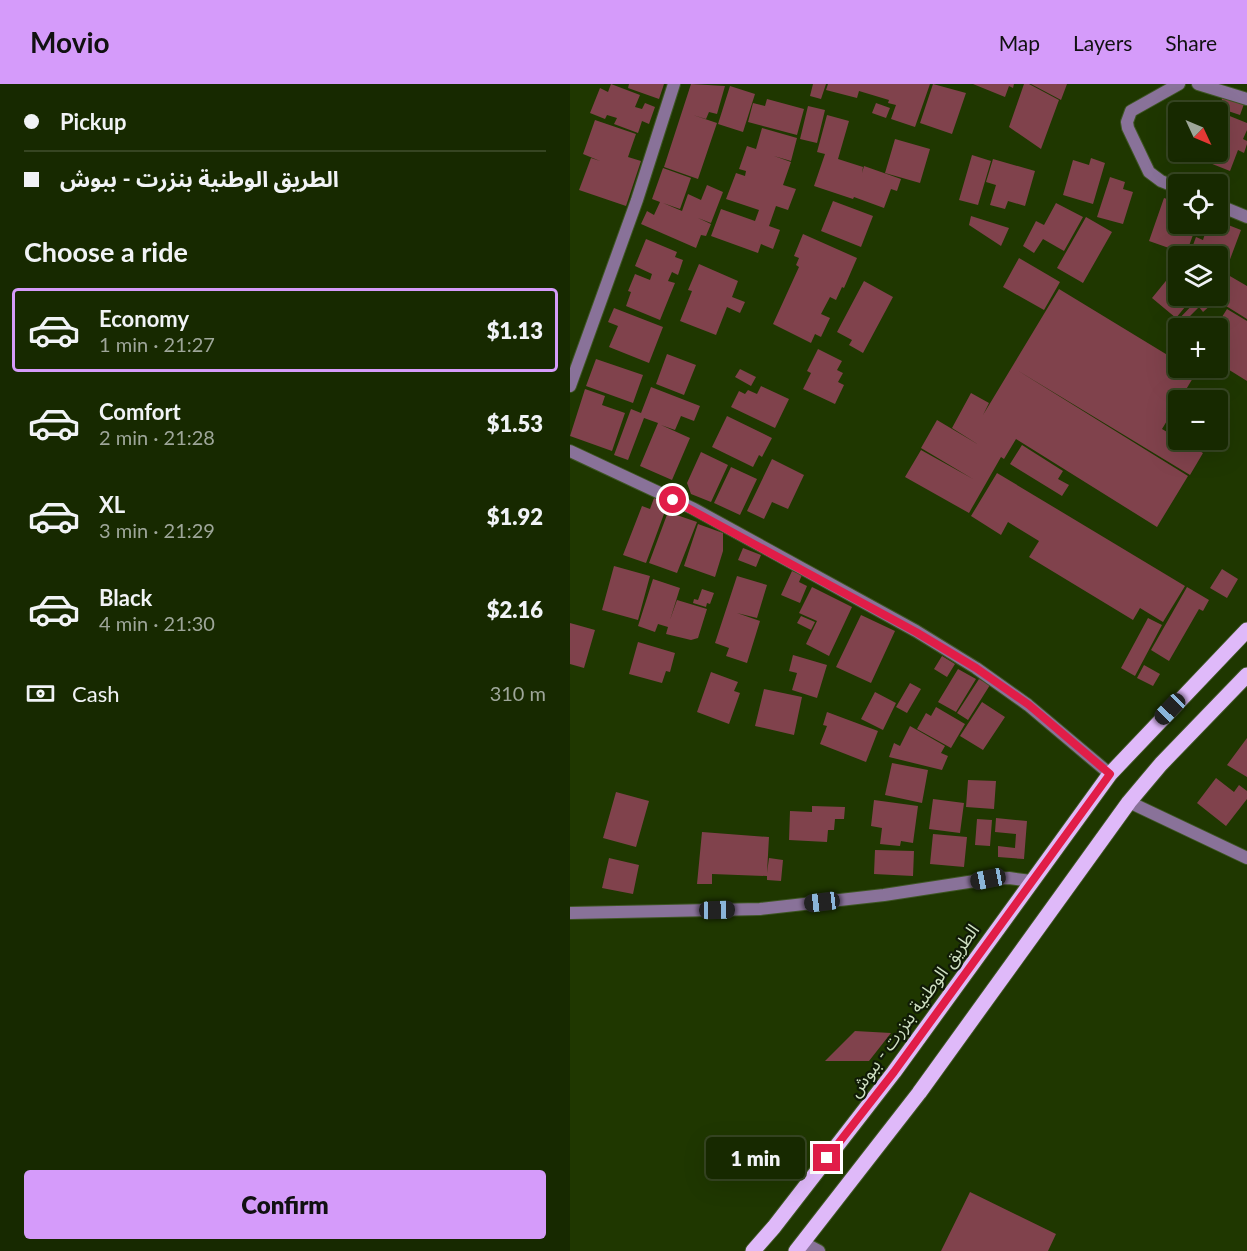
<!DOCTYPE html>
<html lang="en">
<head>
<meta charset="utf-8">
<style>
	:root { --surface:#172900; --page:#24350f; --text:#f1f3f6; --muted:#9ea699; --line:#364522; --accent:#d59bfa }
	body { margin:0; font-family:Lato,"Noto Sans Arabic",sans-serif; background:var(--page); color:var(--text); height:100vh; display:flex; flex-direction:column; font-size:22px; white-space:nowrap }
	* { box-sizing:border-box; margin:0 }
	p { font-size:20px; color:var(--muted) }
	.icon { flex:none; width:33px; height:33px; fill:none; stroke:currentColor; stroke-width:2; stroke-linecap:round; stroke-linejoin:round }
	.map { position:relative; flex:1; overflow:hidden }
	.panel { display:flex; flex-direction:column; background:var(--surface); width:570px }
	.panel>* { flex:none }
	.banner { display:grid; align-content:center; height:132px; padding:0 24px; background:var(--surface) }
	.needle { width:39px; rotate:134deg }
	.controls { position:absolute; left:598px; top:18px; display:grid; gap:12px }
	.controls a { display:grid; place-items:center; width:60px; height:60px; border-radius:6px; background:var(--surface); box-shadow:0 6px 24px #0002,0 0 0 2px var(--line); font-size:30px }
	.end { position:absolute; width:27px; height:27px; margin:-14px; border:8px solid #e11d48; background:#fff; box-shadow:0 0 0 3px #fff }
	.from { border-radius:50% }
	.bubble { position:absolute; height:42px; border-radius:6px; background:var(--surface); box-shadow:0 6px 24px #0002,0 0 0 2px var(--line); font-size:20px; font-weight:800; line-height:42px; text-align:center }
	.car { position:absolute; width:18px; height:36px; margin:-18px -9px; border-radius:8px; box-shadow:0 0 4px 2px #0007; background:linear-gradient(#222 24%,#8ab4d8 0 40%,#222 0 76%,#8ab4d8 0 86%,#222 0) }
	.banner b { display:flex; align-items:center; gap:21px; height:57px; font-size:22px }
	.banner b+b { border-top:2px solid var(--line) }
	.banner i { width:15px; height:15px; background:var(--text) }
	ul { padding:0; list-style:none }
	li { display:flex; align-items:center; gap:18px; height:84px; margin:0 12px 9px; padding:0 12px; border:3px solid transparent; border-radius:6px }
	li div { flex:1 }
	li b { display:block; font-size:22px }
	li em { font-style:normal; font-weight:800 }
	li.selected { border-color:var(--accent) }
	li>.icon { width:54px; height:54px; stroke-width:1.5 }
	h2 { padding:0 24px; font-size:27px; line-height:72px }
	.pay { display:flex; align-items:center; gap:15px; height:66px; padding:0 24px; font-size:22px }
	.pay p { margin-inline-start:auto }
	.action { display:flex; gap:12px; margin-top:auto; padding:12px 24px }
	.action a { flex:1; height:69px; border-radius:6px; background:var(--accent); color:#111; font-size:24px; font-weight:800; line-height:69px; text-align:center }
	header { display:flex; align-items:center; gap:36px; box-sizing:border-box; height:84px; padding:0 30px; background:var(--accent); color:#111 }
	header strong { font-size:28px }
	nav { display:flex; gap:33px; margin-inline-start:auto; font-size:21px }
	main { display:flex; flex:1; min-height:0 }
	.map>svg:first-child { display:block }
</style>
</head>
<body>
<header>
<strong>Movio</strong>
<nav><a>Map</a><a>Layers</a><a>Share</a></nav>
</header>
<main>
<section class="panel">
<div class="banner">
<b><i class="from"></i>Pickup</b>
<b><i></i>الطريق الوطنية بنزرت - ببوش</b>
</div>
<h2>Choose a ride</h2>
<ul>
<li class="selected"><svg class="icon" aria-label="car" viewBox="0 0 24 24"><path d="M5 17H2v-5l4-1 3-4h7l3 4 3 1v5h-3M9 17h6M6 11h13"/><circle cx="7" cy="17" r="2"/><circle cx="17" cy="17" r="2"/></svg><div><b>Economy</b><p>1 min · 21:27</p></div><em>$1.13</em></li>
<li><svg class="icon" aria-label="car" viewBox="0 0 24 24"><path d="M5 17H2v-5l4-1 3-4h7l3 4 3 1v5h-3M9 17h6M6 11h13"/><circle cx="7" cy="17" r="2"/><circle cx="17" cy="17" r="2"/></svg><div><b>Comfort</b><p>2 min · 21:28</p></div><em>$1.53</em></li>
<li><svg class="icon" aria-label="car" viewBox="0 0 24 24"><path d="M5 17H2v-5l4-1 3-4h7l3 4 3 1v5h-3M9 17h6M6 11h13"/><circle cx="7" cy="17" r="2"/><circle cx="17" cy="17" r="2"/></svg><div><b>XL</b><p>3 min · 21:29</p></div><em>$1.92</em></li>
<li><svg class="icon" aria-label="car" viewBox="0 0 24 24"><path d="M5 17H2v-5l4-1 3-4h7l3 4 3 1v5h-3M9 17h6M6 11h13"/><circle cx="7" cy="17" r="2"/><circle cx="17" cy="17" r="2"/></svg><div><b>Black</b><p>4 min · 21:30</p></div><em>$2.16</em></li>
</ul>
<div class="pay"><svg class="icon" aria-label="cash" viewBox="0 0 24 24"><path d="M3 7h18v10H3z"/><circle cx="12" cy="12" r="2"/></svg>Cash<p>310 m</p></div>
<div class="action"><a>Confirm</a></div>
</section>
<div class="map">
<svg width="677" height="1167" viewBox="0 0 677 1167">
	<rect width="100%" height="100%" fill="#1f3700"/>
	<!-- building -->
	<path fill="#80424c" d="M41 0 70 11 65 23 72 25 75 19 85 23 79 40 72 37 68 49 44 40 47 34 37 31 35 35 20 29 30 4 38 8Z
		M59 0H94L89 15 58 4Z
		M121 0 155 2 147 30 139 28 136 35 123 31 147 39 128 95 94 83Z
		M243 0H256L251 15 240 12Z
		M258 0H360L345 43 321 35 326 21 318 19 319 16 289 7 287 14 256 6Z
		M363 0 396 9 382 50 350 39Z
		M403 0H444L443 4 439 2 435 13Z
		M454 0H459L489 16 471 65 439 43Z
		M461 0H497L491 16Z
		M160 2 185 10 173 48 148 40Z
		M653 12 674 20 670 31 649 24Z
		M197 15 234 25 227 51 178 38 183 19 195 22Z
		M306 19 320 24 316 34 302 29Z
		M238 22 255 26 247 59 230 55Z
		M635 22 677 39V46L673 55 677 57V60L674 69 668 66 660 87 617 70 618 68H648V28H633Z
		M257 31 279 37 268 75 293 83 292 89 294 82 331 95 327 107 321 105 314 124 284 113 283 115 244 102 255 70 247 68Z
		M25 36 66 50 58 73 71 77 56 122 9 106 21 74 30 77 13 70Z
		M192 44 227 54 221 77 204 72 221 78 213 101 226 105 218 126 206 122 199 142 210 146 203 165 191 160 188 169 141 152 151 125 185 137 189 126 156 115 166 89 175 92 176 87 169 85 177 62 186 65Z
		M325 55 360 65 350 99 315 89Z
		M402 71 421 77 408 121 389 116Z
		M521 74 535 79 523 120 493 111 503 76 519 81Z
		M423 75 465 87 455 122 438 117 435 125 420 121 426 101 416 98Z
		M93 84 121 94 110 125 93 119 112 127 118 110 131 116 137 101 153 108 141 139 128 134 141 140 136 152 131 151 126 164 71 140 77 127 84 131 90 118 82 115Z
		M540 93 555 98 553 105 563 108 553 140 527 133Z
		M594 114 609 119V140H627L616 170 579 157Z
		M263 117 303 132 291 163 251 147Z
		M486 119 513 133 494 167 473 155 464 169 453 162 466 137 474 141Z
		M401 132 439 144 431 162 399 141Z
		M516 133 542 148 513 199 487 184Z
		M648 137 671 146 656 186 648 183V172H619L626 153 633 156 638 140H648Z
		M233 150 287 174 274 204 272 203 266 216 260 213 251 230 260 234 251 253 245 250 241 259 203 240 229 183 226 181 229 174 224 172Z
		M76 155 107 168 105 173 113 176 108 191 102 188 98 197 105 199 90 236 56 222 61 208 58 207 65 190 80 196 82 190 65 182Z
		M449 174 490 198 474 226 433 203Z
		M129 180 168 197 162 213 175 218 170 229 157 223 146 251 110 237 122 207 118 206Z
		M604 187 609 191V212H624L606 234 582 214Z
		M653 188 677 202V235L640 212H648V193Z
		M294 197 323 213 293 269 279 261 282 256 267 248Z
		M489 205 609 278V284H617L626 289 592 345 633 369 620 391 445 285 618 392 587 443 446 355 434 375 431 373 399 429 335 393 351 366 403 395 351 364 367 336 409 361 382 344 401 309 419 319 413 331Z
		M631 212H634L642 220 633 228 629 223 619 233 624 237 617 244H609V247L603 241Z
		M44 224 93 243 79 279 39 263 48 242 38 238Z
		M657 225 677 237V297L648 279V244H645Z
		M248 265 272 277 267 286 273 289 268 298 274 301 265 320 233 305 241 289 237 287Z
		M97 270 126 281 114 311 86 300Z
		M26 275 73 291 63 319 16 302Z
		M170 285 186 293 181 302 165 293Z
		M191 302 219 315 205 344 161 323 169 307 175 310 178 306 187 310Z
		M81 303 130 322 124 337 111 332 105 346 91 341 120 354 102 396 70 382 88 339 74 334 58 376 44 371 61 325 71 329Z
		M15 305 35 312 32 321 55 329 42 367 0 352Z
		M157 332 202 354 192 373 189 371 183 383 142 363Z
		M452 361 493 387 488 395 499 401 492 412 440 380Z
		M131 368 158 381 141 418 121 410 117 399Z
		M202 375 234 391 218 425 202 418 194 435 177 427Z
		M161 383 187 395 170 431 144 419Z
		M427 389 615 502 593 538 570 524 563 536 459 473 469 457 438 438 431 451 401 432Z
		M84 414 98 419 76 479 53 471 72 422 80 425Z
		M98 428 127 438 107 489 79 479Z
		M128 440 153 449V467L145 493 114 482Z
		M173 464 191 471 186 483 168 476Z
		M44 482 80 492 68 536 32 526Z
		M652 485 668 495 657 514 640 504Z
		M222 487 232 491 229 498 237 502 230 519 211 511Z
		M167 492 197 501 187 534 167 529 190 537 177 579 156 572 159 564 145 559Z
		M83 495 110 504 100 536 107 516 137 525 128 554 121 556 96 550 98 543 88 540 85 548 68 542Z
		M242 503 282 523 259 572 236 560 247 537 229 529Z
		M617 503 639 516 633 527 629 525 599 577 581 566Z
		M132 505 144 509 140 520 137 519 136 523 123 519 124 515 128 516Z
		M291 531 325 547 301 599 266 583Z
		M231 532 245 538 241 546 227 539Z
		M578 534 592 541 565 592 551 584Z
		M0 539 25 546 14 584 0 580Z
		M68 558 105 569 100 588 96 587 92 599 59 590Z
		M223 571 257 581 247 614 222 606 227 589 219 587Z
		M372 572 385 580 377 593 364 585Z
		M574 581 590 590 583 602 567 594Z
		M388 585 406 595 386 628 368 618Z
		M141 588 168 598 164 607 170 609 159 640 127 628Z
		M409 595 420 601 398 636 387 629Z
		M340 599 351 605 337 629 326 623Z
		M194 605 232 613 224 651 185 642Z
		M305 608 326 619 313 646 291 635Z
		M412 618 435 633 413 666 390 652Z
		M366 623 395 640 381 664 347 645 356 629 361 632Z
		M257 628 308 647 296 678 250 660 257 642 253 641Z
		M340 642 375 662 371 669 378 672 372 686 319 673 324 659 330 662Z
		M677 654V693L657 681Z
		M322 679 358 686 352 719 315 711Z
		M646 694 664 708 669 701 677 707V715L656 742 627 719Z
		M398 696 426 697 424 725 396 723Z
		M46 708 79 717 66 763 33 754Z
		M363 715 394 719 390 749 359 745Z
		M304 716 348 722 343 759 331 757 330 762 310 760 312 744 301 742Z
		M242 722 275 723 274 735H265L264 746H258L257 758 219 756 220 727 242 728Z
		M426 734 457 737 454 775 428 773V762L445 764 446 750 425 748Z
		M407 735 422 736 420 762 405 761Z
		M132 748 199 753 197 789 199 774 213 776 211 797 197 796V792L142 790V800H127Z
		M363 750 397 753 394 783 360 780Z
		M305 766 344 767 343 792 304 790Z
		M39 774 69 781 63 810 32 804Z
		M285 947 321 949 299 977H255Z
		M400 1108 486 1150 478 1167H371Z"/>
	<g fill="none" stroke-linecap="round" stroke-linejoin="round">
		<!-- service casing -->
		<g stroke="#3e5523" stroke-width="14">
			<path id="service" d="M609 0 561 27 557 38 558 44 579 88 591 97 609 104
				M648 121 677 133"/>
		</g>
		<!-- minor casing -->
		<g stroke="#3e5523" stroke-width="14">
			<path id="minor" d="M628 0 677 15
				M0 302 67 116 104 0
				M0 367 124 425 346 547 406 584 458 621 540 690
				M559 718 677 774
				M0 829 190 825 314 811 418 795 439 794 461 797
				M234 1159 249 1167"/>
		</g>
		<!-- primary casing -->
		<g stroke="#3e5523" stroke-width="17">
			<path id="primary" d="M183 1167 204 1143 324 988 540 690 677 546
				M226 1167 349 1009 559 718 591 680 677 591"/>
		</g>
		<!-- service -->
		<use href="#service" stroke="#897299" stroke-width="12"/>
		<!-- minor -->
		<use href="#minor" stroke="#897299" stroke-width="12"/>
		<!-- primary -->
		<use href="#primary" stroke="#dfb9f9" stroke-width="15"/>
	</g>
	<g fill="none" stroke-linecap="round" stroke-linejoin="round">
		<!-- route -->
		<path stroke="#e11d48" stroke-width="8" d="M103 416 346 548 406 584 459 621 540 690 324 988 257 1074"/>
	</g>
	<g text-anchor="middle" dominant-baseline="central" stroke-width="4.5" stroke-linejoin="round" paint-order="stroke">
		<!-- street labels -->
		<g font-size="18" fill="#cedfc2" stroke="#101b06">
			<text transform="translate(343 926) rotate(-54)">الطريق الوطنية بنزرت - ببوش</text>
		</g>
	</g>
</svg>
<div class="controls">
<a><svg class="needle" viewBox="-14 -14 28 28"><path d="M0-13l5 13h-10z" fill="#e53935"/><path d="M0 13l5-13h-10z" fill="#9ea699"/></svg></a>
<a><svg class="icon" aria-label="locate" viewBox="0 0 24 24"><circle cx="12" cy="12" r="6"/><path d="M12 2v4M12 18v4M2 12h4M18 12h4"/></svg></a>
<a><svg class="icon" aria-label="layers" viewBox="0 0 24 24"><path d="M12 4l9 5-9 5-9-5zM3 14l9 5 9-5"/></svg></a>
<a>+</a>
<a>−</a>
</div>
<i class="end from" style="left:103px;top:416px"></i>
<i class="end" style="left:257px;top:1074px"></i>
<div class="bubble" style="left:136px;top:1053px;width:99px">1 min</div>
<i class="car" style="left:600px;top:625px;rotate:224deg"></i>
<i class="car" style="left:418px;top:795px;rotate:259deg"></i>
<i class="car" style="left:252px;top:818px;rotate:263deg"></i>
<i class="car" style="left:147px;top:826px;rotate:89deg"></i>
</div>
</main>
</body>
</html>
